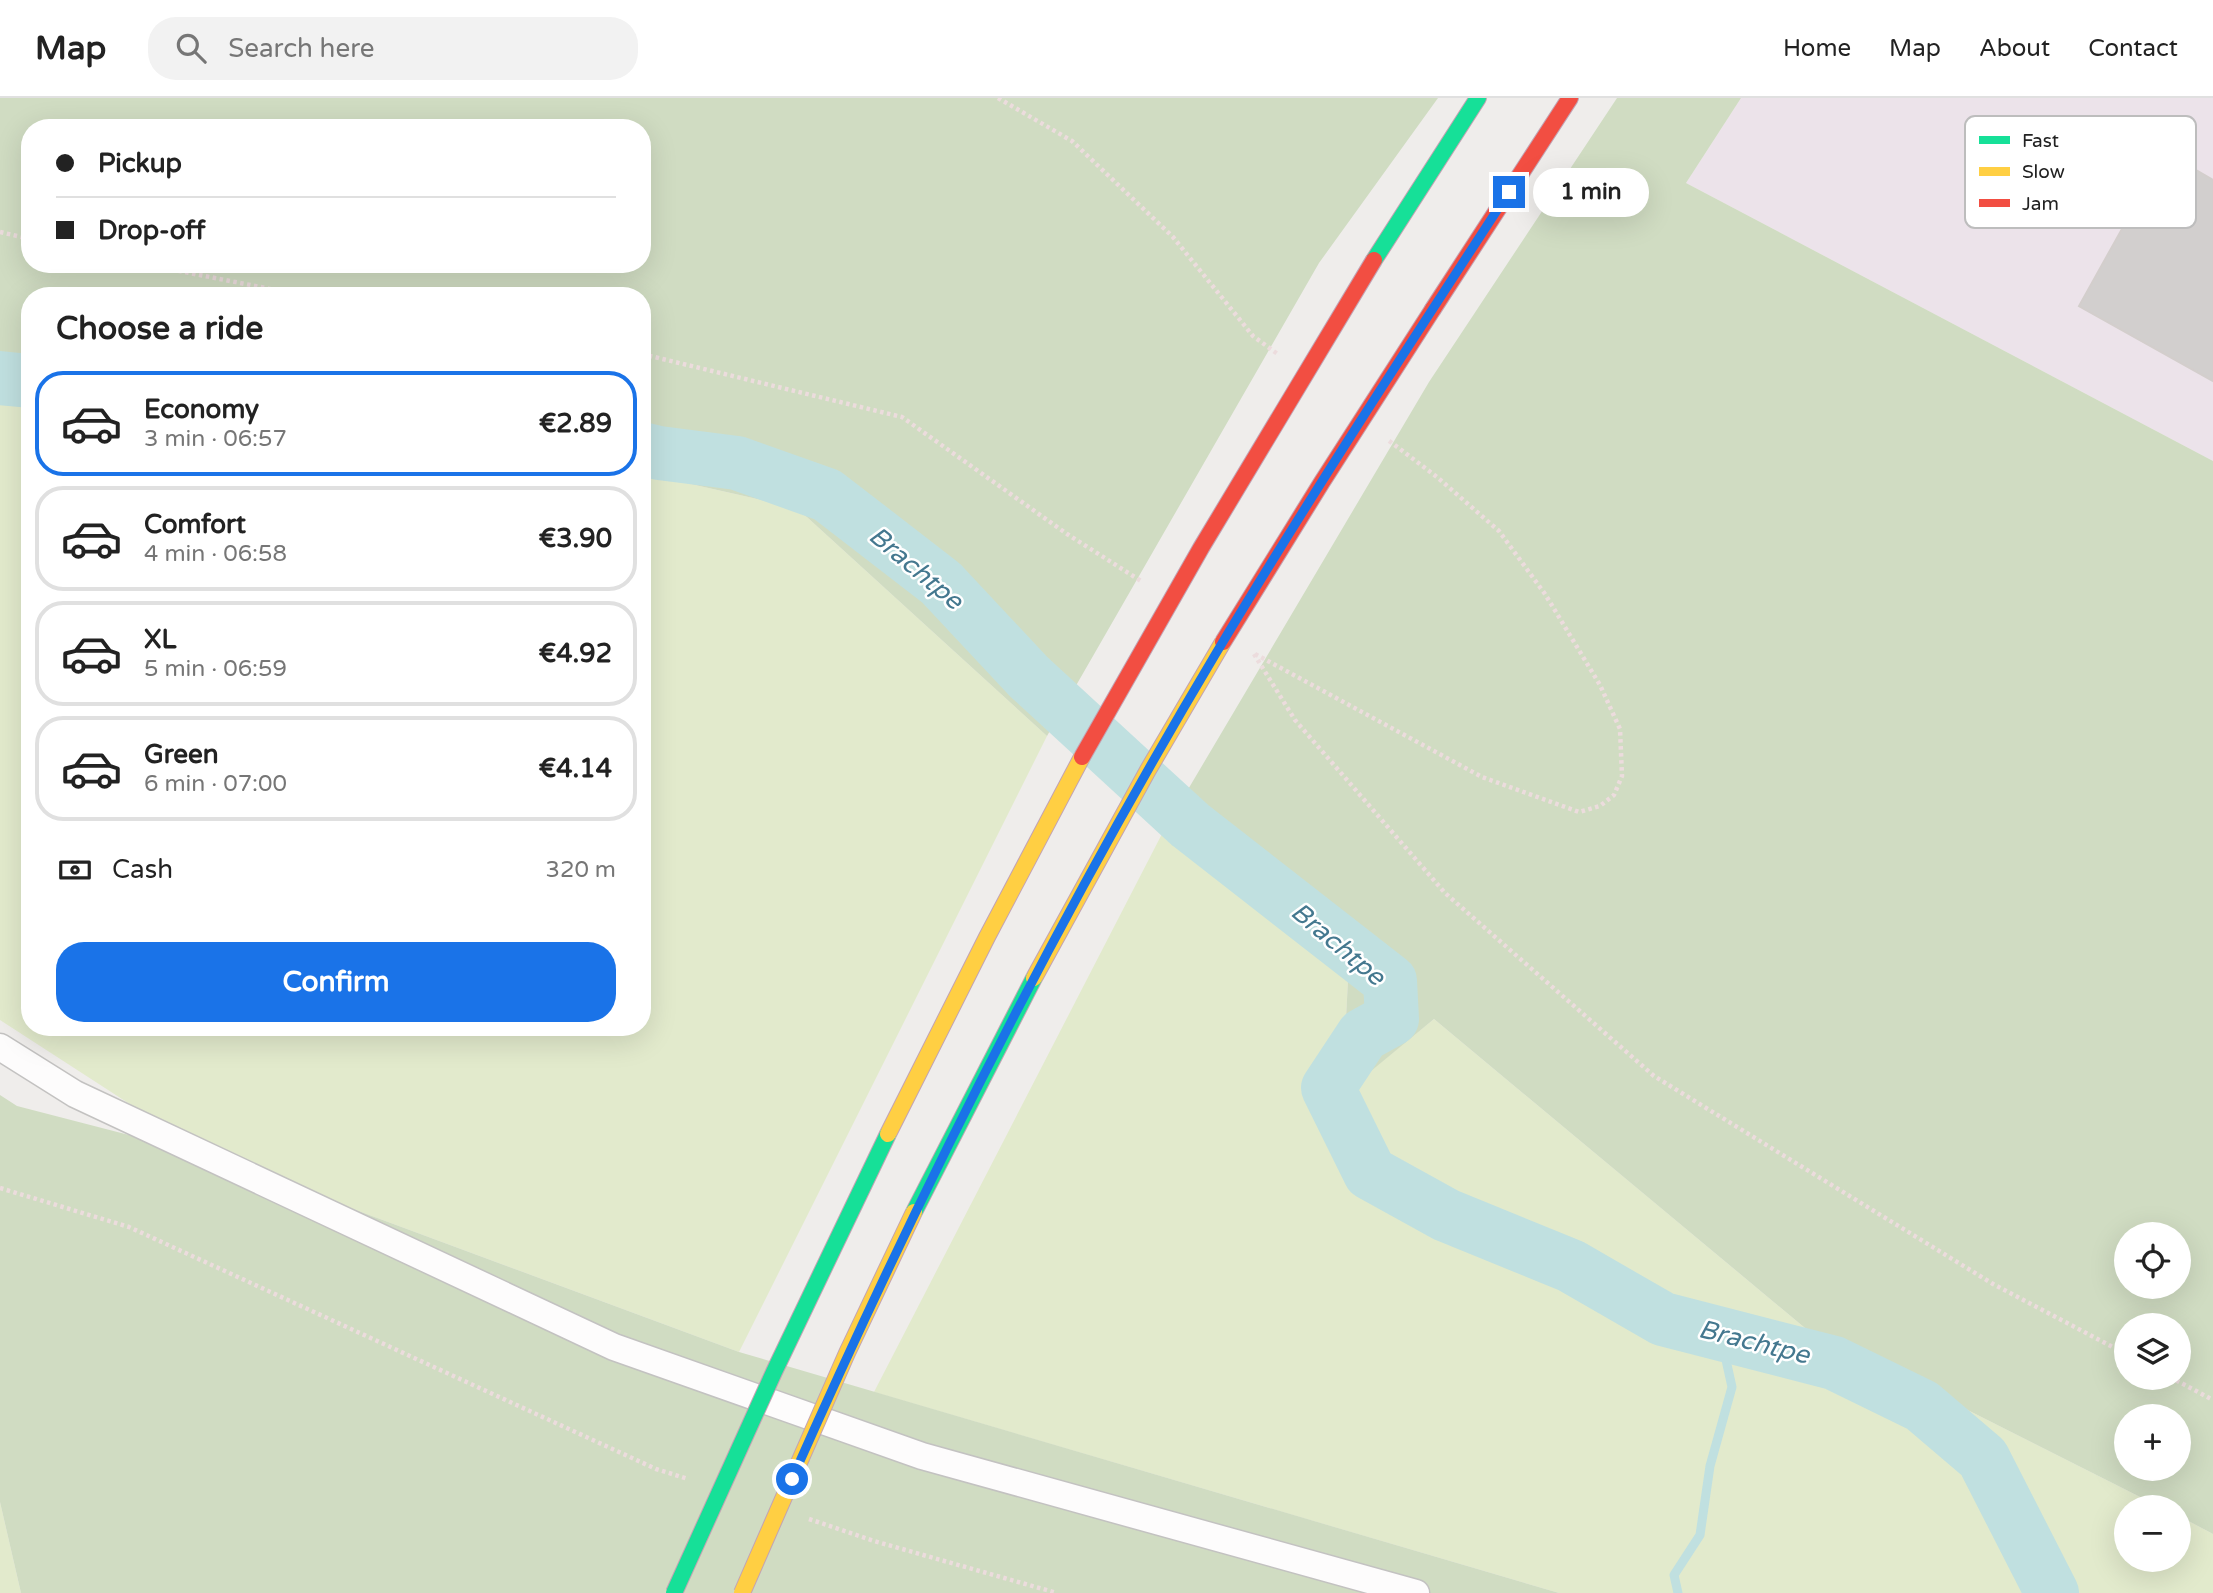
<!DOCTYPE html>
<html lang="en">
<head>
<meta charset="utf-8">
<style>
	:root { --surface:#fff; --page:#f2f2f2; --text:#222; --muted:#767676; --line:#e0e0e0; --accent:#1a73e8 }
	body { margin:0; font-family:"Varela Round",sans-serif; background:var(--page); color:var(--text); height:100vh; display:flex; flex-direction:column; font-size:26px; white-space:nowrap }
	* { box-sizing:border-box; margin:0 }
	p { font-size:23px; color:var(--muted) }
	.icon { flex:none; width:38px; height:38px; fill:none; stroke:currentColor; stroke-width:2; stroke-linecap:round; stroke-linejoin:round }
	.map { position:relative; flex:1; overflow:hidden }
	.side { position:absolute; left:21px; top:189px; width:630px; height:749px; display:flex; flex-direction:column; background:var(--surface); border-radius:28px; box-shadow:0 7px 28px #0002 }
	.side>* { flex:none }
	.banner { position:absolute; left:21px; top:21px; width:630px; height:154px; border-radius:28px; box-shadow:0 7px 28px #0002; display:grid; align-content:center; height:154px; padding:0 35px; background:var(--surface) }
	.fabs { position:absolute; left:2114px; top:1124px; display:grid; gap:14px }
	.fabs a { display:grid; place-items:center; width:77px; height:77px; border-radius:50%; background:var(--surface); box-shadow:0 7px 28px #0002; font-size:35px }
	.end { position:absolute; width:32px; height:32px; margin:-16px; border:9px solid #1a73e8; background:#fff; box-shadow:0 0 0 4px #fff }
	.from { border-radius:50% }
	.bubble { position:absolute; height:49px; border-radius:24px; background:var(--surface); box-shadow:0 7px 28px #0002; font-size:23px; font-weight:700; line-height:49px; text-align:center }
	.banner b { display:flex; align-items:center; gap:24px; height:66px; font-size:26px }
	.banner b+b { border-top:2px solid var(--line) }
	.banner i { width:18px; height:18px; background:var(--text) }
	ul { padding:0; list-style:none }
	li { display:flex; align-items:center; gap:21px; height:105px; margin:0 14px 10px; padding:0 21px; border:4px solid var(--line); border-radius:28px }
	li div { flex:1 }
	li b { display:block; font-size:26px }
	li em { font-style:normal; font-weight:700 }
	li.on { border-color:var(--accent) }
	li>.icon { width:63px; height:63px; stroke-width:1.5 }
	h2 { padding:0 35px; font-size:32px; line-height:84px }
	.pay { display:flex; align-items:center; gap:18px; height:77px; padding:0 35px; font-size:26px }
	.pay p { margin-inline-start:auto }
	.cta { display:flex; gap:14px; margin-top:auto; padding:14px 35px }
	.cta a { flex:1; height:80px; border-radius:28px; background:var(--accent); color:#fff; font-size:28px; font-weight:700; line-height:80px; text-align:center }
	header { display:flex; align-items:center; gap:42px; box-sizing:border-box; height:98px; padding:0 35px; background:var(--surface); border-bottom:2px solid var(--line) }
	header strong { font-size:33px }
	nav { display:flex; gap:38px; margin-inline-start:auto; font-size:24px }
	.search { width:490px; height:63px; background:var(--page); display:flex; align-items:center; gap:18px; box-sizing:border-box; padding:0 24px; border-radius:28px; color:var(--muted); font-size:26px }
	.map>svg:first-child { display:block }
</style>
</head>
<body>
<header>
<strong>Map</strong>
<div class="search"><svg class="icon" aria-label="search" viewBox="0 0 24 24"><circle cx="10" cy="10" r="6"/><path d="M15 15l6 6"/></svg>Search here</div>
<nav><a>Home</a><a>Map</a><a>About</a><a>Contact</a></nav>
</header>
<div class="map">
<svg width="2213" height="1495" viewBox="0 0 2213 1495">
	<rect width="100%" height="100%" fill="#efedeb"/>
	<!-- industrial -->
	<path fill="#ece3ea" d="M1741 0H2213V363L1686 85Z"/>
	<!-- grass -->
	<path fill="#e2eacc" d="M0 294 30 296V929H642V375L797 410 1047 638 739 1254 210 1058 0 922Z
		M1164 732 1348 882 1342 996 1434 921 1805 1230 2160 1409H2126V1461H2179V1418L2213 1436V1495H1559L874 1294Z
		M0 1404 21 1495H0Z"/>
	<!-- forest -->
	<path fill="#d0dcc2" fill-rule="evenodd" d="M0 0H1438L1319 165 1047 638 797 410 642 375V198H30V296L0 294ZM30 30H642V166H30Z
		M1617 0H1741L1686 85 2213 363V1436L2179 1418V1409H2160L1805 1230 1434 921 1342 997 1348 882 1164 732 1429 284ZM2126 1136H2179V1188H2126ZM2126 1227H2179V1279H2126ZM2126 1318H2179V1370H2126Z
		M0 997 17 1008 210 1058 739 1254 1559 1495H21L0 1404Z"/>
	<g fill="none" stroke-linecap="round" stroke-linejoin="round">
		<!-- stream -->
		<path stroke="#c0e0e0" stroke-width="9" d="M1678 1495 1674 1477 1700 1437 1710 1368 1732 1289 1720 1235"/>
		<!-- river -->
		<path stroke="#c0e0e0" stroke-width="54" d="M0 280 30 283
			M642 351 659 355 737 365 827 397 941 485 1029 579 1190 727 1390 883 1392 921 1363 937 1328 990 1370 1075 1446 1117 1571 1168 1663 1221 1834 1265 1922 1308 1983 1360 2052 1495"/>
	</g>
	<!-- building -->
	<path fill="#d2cfce" stroke="#d3cecc" stroke-width="2" d="M2165 54 2213 82V283L2079 208Z"/>
	<g fill="none" stroke-linecap="round" stroke-linejoin="round">
		<!-- street casing -->
		<g stroke="#c3c2c1" stroke-width="29">
			<path id="street" d="M0 949 75 996 614 1249 922 1358 1416 1495"/>
		</g>
		<!-- fast casing -->
		<g stroke="#c3a3b3" stroke-width="18">
			<path id="fast" d="M1374 162 1478 0"/>
		</g>
		<!-- jam casing -->
		<g stroke="#c3a3b3" stroke-width="18">
			<path id="jam" d="M1433 211 1570 0"/>
		</g>
		<!-- path -->
		<path stroke="#ecdcdd" stroke-width="4.5" stroke-dasharray="3.5 3.5" stroke-linecap="butt" d="M998 0 1072 43 1173 139 1253 238 1279 257
			M0 134 30 141
			M144 166 306 198
			M642 256 902 319 1067 436 1141 483
			M1254 556 1295 622 1445 795 1654 978 1993 1186 2126 1256
			M1255 556 1482 679 1579 714 1600 708 1614 697 1622 678 1620 631 1600 587 1545 496 1499 433 1437 379 1388 342
			M0 1090 129 1129 656 1371 688 1381
			M2170 1279 2213 1302
			M809 1421 874 1443 1057 1495"/>
		<!-- street -->
		<use href="#street" stroke="#fdfcfc" stroke-width="26"/>
		<!-- fast -->
		<use href="#fast" stroke="#16e098" stroke-width="16"/>
		<!-- jam -->
		<use href="#jam" stroke="#f24e42" stroke-width="16"/>
		<!-- fast-bridge casing -->
		<g stroke="#c3a3b3" stroke-width="18" stroke-linecap="butt">
			<path id="fast-bridge" d="M914 1114 1034 880
				M674 1495 774 1274 888 1036"/>
		</g>
		<!-- slow-bridge casing -->
		<g stroke="#c3a3b3" stroke-width="18" stroke-linecap="butt">
			<path id="slow-bridge" d="M1034 880 1148 672 1223 544
				M888 1036 987 839 1082 659
				M742 1495 847 1255 914 1114"/>
		</g>
		<!-- jam-bridge casing -->
		<g stroke="#c3a3b3" stroke-width="18" stroke-linecap="butt">
			<path id="jam-bridge" d="M1223 544 1322 384 1433 211
				M1082 659 1201 450 1374 162"/>
		</g>
		<!-- fast-bridge -->
		<use href="#fast-bridge" stroke="#16e098" stroke-width="16"/>
		<!-- slow-bridge -->
		<use href="#slow-bridge" stroke="#ffcf43" stroke-width="16"/>
		<!-- jam-bridge -->
		<use href="#jam-bridge" stroke="#f24e42" stroke-width="16"/>
	</g>
	<g fill="none" stroke-linecap="round" stroke-linejoin="round">
		<!-- route -->
		<path stroke="#1a73e8" stroke-width="9" d="M792 1381C917 1099 1057 822 1215 557 1309 400 1409 247 1509 94"/>
	</g>
	<g text-anchor="middle" dominant-baseline="central" stroke-width="5" stroke-linejoin="round" paint-order="stroke">
		<!-- water labels -->
		<g font-size="26" font-style="italic" fill="#44788f" stroke="#fff">
			<text transform="translate(916 470) rotate(40)">Brachtpe</text>
			<text transform="translate(1338 846) rotate(40)">Brachtpe</text>
			<text transform="translate(1754 1244) rotate(14)">Brachtpe</text>
		</g>
	</g>
	<!-- legend -->
	<rect x="1965" y="18" width="231" height="112" rx="10" fill="#fff" stroke="#bdbdbd" stroke-width="2"/>
	<rect x="1979" y="38" width="31" height="8" fill="#16e098"/>
	<rect x="1979" y="69" width="31" height="9" fill="#ffcf43"/>
	<rect x="1979" y="101" width="31" height="8" fill="#f24e42"/>
	<g font-size="19" fill="#222">
		<text x="2022" y="49">Fast</text>
		<text x="2022" y="80">Slow</text>
		<text x="2022" y="112">Jam</text>
	</g>
</svg>
<div class="fabs">
<a><svg class="icon" aria-label="locate" viewBox="0 0 24 24"><circle cx="12" cy="12" r="6"/><path d="M12 2v4M12 18v4M2 12h4M18 12h4"/></svg></a>
<a><svg class="icon" aria-label="layers" viewBox="0 0 24 24"><path d="M12 4l9 5-9 5-9-5zM3 14l9 5 9-5"/></svg></a>
<a>+</a>
<a>−</a>
</div>
<i class="end from" style="left:792px;top:1381px"></i>
<i class="end" style="left:1509px;top:94px"></i>
<div class="bubble" style="left:1533px;top:70px;width:116px">1 min</div>
<div class="banner">
<b><i class="from"></i>Pickup</b>
<b><i></i>Drop-off</b>
</div>
<section class="side">
<h2>Choose a ride</h2>
<ul>
<li class="on"><svg class="icon" aria-label="car" viewBox="0 0 24 24"><path d="M5 17H2v-5l4-1 3-4h7l3 4 3 1v5h-3M9 17h6M6 11h13"/><circle cx="7" cy="17" r="2"/><circle cx="17" cy="17" r="2"/></svg><div><b>Economy</b><p>3 min · 06:57</p></div><em>€2.89</em></li>
<li><svg class="icon" aria-label="car" viewBox="0 0 24 24"><path d="M5 17H2v-5l4-1 3-4h7l3 4 3 1v5h-3M9 17h6M6 11h13"/><circle cx="7" cy="17" r="2"/><circle cx="17" cy="17" r="2"/></svg><div><b>Comfort</b><p>4 min · 06:58</p></div><em>€3.90</em></li>
<li><svg class="icon" aria-label="car" viewBox="0 0 24 24"><path d="M5 17H2v-5l4-1 3-4h7l3 4 3 1v5h-3M9 17h6M6 11h13"/><circle cx="7" cy="17" r="2"/><circle cx="17" cy="17" r="2"/></svg><div><b>XL</b><p>5 min · 06:59</p></div><em>€4.92</em></li>
<li><svg class="icon" aria-label="car" viewBox="0 0 24 24"><path d="M5 17H2v-5l4-1 3-4h7l3 4 3 1v5h-3M9 17h6M6 11h13"/><circle cx="7" cy="17" r="2"/><circle cx="17" cy="17" r="2"/></svg><div><b>Green</b><p>6 min · 07:00</p></div><em>€4.14</em></li>
</ul>
<div class="pay"><svg class="icon" aria-label="cash" viewBox="0 0 24 24"><path d="M3 7h18v10H3z"/><circle cx="12" cy="12" r="2"/></svg>Cash<p>320 m</p></div>
<div class="cta"><a>Confirm</a></div>
</section>
</div>
</body>
</html>
